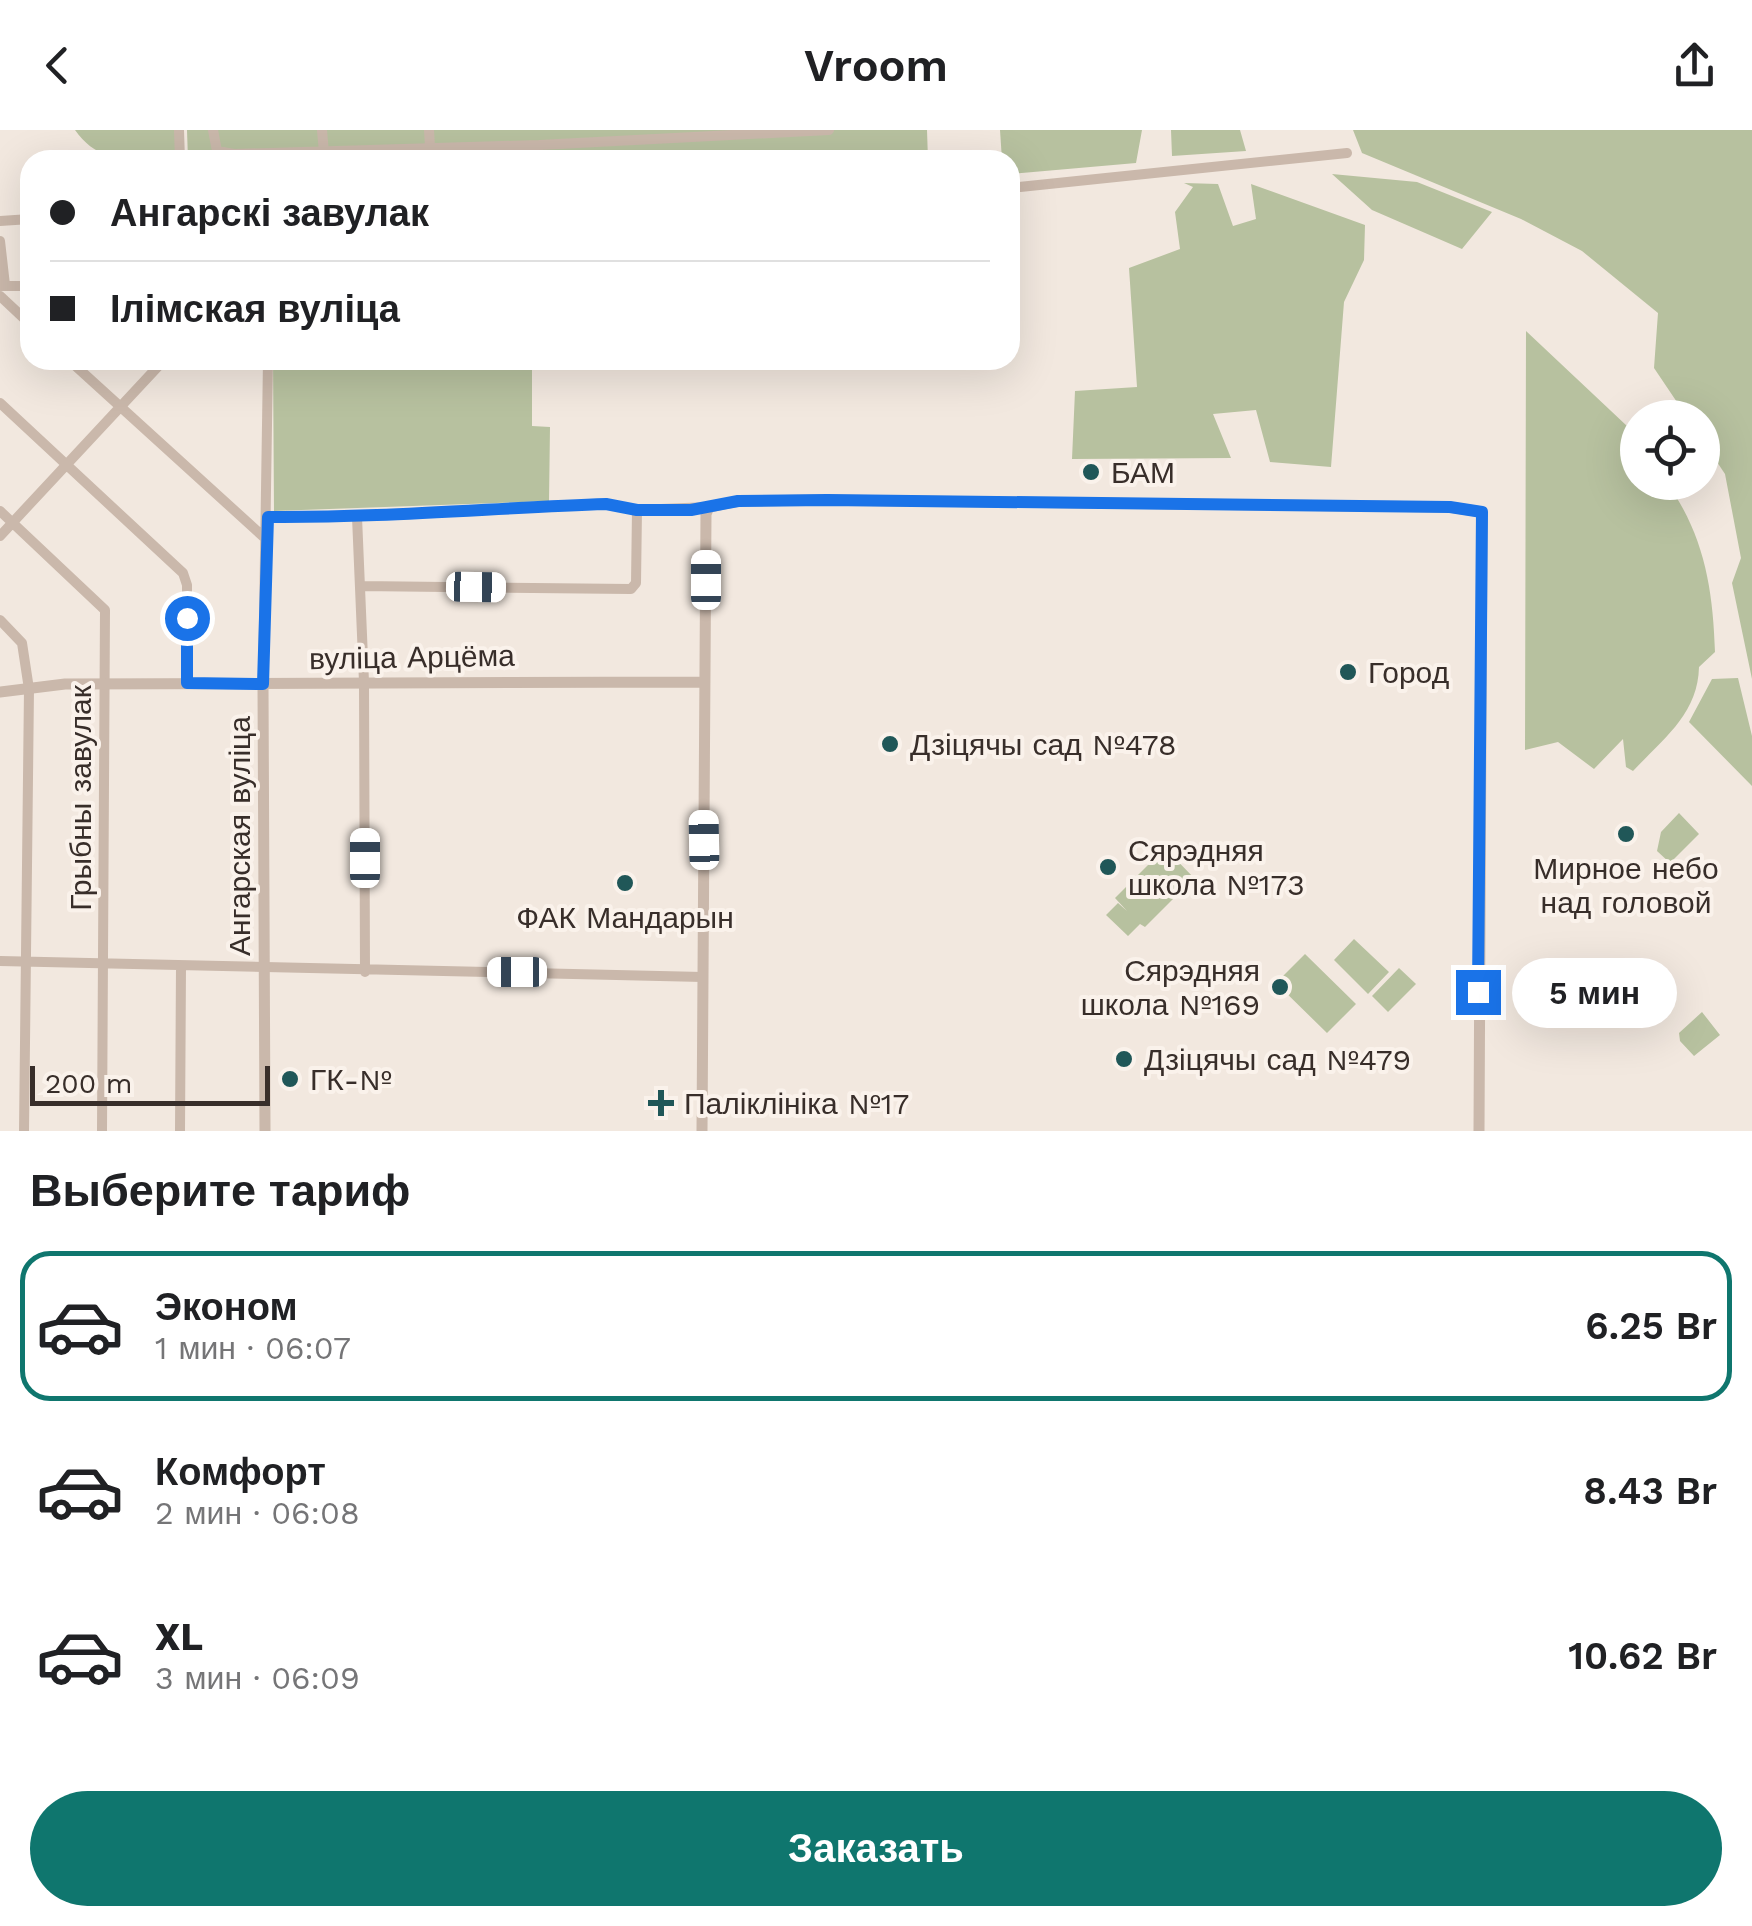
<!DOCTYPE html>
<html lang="ru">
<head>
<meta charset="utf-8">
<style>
	:root { --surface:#fff; --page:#f6f6f6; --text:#202124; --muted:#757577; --line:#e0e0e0; --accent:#0f766e }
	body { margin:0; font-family:"Work Sans",sans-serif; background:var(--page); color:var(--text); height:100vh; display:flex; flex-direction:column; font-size:38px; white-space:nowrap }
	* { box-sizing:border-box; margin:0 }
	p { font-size:32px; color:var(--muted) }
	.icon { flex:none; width:55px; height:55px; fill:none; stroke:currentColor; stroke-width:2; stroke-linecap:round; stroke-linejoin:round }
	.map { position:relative; height:1001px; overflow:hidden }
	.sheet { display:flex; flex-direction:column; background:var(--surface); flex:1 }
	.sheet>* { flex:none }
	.hud { position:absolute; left:20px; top:20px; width:1000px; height:220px; border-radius:30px; box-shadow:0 10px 40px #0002; display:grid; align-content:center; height:220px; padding:0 30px; background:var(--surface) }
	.tools { position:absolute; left:1620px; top:270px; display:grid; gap:20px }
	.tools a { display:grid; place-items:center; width:100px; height:100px; border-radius:50%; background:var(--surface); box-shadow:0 10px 40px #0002; font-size:50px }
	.scale { position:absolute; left:30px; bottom:25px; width:240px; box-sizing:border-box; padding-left:10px; border:5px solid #382e2a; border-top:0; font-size:28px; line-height:35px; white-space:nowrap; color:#382e2a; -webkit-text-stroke:8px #faf2eb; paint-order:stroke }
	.end { position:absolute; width:45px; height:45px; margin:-22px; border:12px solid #1a73e8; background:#fff; box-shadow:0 0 0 5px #fff }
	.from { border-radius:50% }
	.bubble { position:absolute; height:70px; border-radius:35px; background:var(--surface); box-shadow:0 10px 40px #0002; font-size:32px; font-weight:600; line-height:70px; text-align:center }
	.car { position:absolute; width:30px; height:60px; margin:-30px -15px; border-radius:12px; box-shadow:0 0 8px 2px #0007; background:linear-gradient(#fff 24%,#345 0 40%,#fff 0 76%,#345 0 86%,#fff 0) }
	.hud b { display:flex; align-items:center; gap:35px; height:95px; font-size:38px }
	.hud b+b { border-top:2px solid var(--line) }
	.hud i { width:25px; height:25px; background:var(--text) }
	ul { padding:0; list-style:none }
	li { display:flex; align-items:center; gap:30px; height:150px; margin:0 20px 15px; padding:0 10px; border:5px solid transparent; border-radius:30px }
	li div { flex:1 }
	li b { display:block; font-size:38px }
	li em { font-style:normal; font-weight:600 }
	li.active { border-color:var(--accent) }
	li>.icon { width:90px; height:90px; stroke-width:1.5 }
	h2 { padding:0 30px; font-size:45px; line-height:120px }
	.cta { display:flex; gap:20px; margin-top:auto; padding:20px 30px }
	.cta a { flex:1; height:115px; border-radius:60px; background:var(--accent); color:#fff; font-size:40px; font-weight:600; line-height:115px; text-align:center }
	header { display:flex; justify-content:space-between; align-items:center; height:130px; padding:0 30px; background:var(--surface); font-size:45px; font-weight:600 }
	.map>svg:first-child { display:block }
</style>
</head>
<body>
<header><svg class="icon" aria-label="back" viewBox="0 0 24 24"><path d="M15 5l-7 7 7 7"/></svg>Vroom<svg class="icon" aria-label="share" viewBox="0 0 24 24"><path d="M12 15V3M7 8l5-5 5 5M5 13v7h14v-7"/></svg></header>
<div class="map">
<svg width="1752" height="1001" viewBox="0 0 1752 1001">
	<rect width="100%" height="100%" fill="#f2e8df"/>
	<!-- green -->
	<path fill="#b7c19f" d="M75 0H175L176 30C136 30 100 36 75 0Z
		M187 0H927L928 30H188Z
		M1000 0H1142L1136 33 1010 44V30H1002Z
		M1171 0H1240L1246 21 1172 26Z
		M1353 0H1752V549L1732 453 1741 428 1725 344 1703 311 1702 288 1687 287 1654 238 1658 183 1582 121 1521 89 1362 23Z
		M1332 44 1417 52 1492 82 1462 119 1372 80Z
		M1184 53 1218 54 1233 96 1256 89 1251 54 1365 95 1364 130 1344 172 1331 337 1270 332 1256 280 1213 284 1231 328 1072 329 1075 261 1137 257 1129 138 1180 119 1175 82 1193 57Z
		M1526 201 1627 296 1637 311 1638 352 1667 353C1704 405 1713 458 1715 522L1699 537C1698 584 1663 609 1633 641L1626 637 1623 609 1594 639 1558 612 1525 620Z
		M273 230H532V296L550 297 549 371 274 381Z
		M1738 548 1752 606V656L1689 592 1712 549Z
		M1679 683 1699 704 1670 733 1657 721 1661 702Z
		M1165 718 1194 748 1145 797 1140 794 1128 806 1106 785 1118 773 1127 781 1115 768Z
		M1354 809 1389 842 1368 864 1334 830Z
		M1305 824 1356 874 1327 903 1276 853Z
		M1399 838 1416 854 1388 882 1372 866Z
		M1702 882 1720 905 1694 926 1680 911 1679 903Z"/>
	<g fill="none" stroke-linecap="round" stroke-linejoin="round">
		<!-- minor -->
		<path stroke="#cab8ab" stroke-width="10" d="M179 0 180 30
			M213 0 217 21 234 24 539 15 829 0
			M322 0 324 23
			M429 0 430 17
			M1010 58 1347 23
			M0 91 30 89
			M0 111 5 155
			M1 156H30
			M0 166 30 194
			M69 230 267 410
			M0 273 183 443 187 455V553
			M0 381 105 480 102 1001
			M268 387C380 388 493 378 606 374L637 380 709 377
			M357 387 364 552 365 842
			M0 406 164 230
			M360 456 631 459 636 453 637 380
			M0 490 22 513 29 559 24 1001
			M263 555 268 230
			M0 831 703 847
			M180 1001 181 836"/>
		<!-- tertiary -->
		<path stroke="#cab8ab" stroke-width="11" d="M263 555 265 1001
			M0 562 65 554 705 552
			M702 1001 706 384 709 377 739 371 827 370 1449 377 1482 382 1479 1001"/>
	</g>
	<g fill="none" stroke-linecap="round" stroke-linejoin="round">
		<!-- route -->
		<path stroke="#1a73e8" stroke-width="12" d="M187 488V553L263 554 268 387C380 388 493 378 606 374L637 380H691L738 371 827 370 1450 377 1482 382 1478 862"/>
	</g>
	<!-- markers -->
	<g fill="#205758" stroke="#faf2eb" stroke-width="4">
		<circle cx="1091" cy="342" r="10"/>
		<circle cx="1348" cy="542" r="10"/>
		<circle cx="890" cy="614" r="10"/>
		<circle cx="1626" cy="704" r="10"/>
		<circle cx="1108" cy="737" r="10"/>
		<circle cx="625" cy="753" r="10"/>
		<circle cx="1280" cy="857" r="10"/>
		<circle cx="1124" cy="929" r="10"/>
		<circle cx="290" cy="949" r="10"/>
		<path d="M656 958h10v10h10v10h-10v10h-10v-10h-10v-10h10z"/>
	</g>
	<g text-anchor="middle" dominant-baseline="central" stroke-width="8" stroke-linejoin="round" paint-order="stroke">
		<!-- poi labels -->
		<g font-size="30" fill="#382e2a" stroke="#faf2eb" text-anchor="start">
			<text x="1111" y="342">БАМ</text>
			<text x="1368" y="542">Город</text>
			<text x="910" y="614">Дзіцячы сад №478</text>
			<text x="1128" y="720">Сярэдняя<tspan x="1128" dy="34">школа №173</tspan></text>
			<text x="1626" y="738" text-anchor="middle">Мирное небо<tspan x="1626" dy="34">над головой</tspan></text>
			<text x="625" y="787" text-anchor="middle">ФАК Мандарын</text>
			<text x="1260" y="840" text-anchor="end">Сярэдняя<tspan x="1260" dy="34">школа №169</tspan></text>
			<text x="1144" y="929">Дзіцячы сад №479</text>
			<text x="310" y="949">ГК-№</text>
			<text x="684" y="973">Паліклініка №17</text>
		</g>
		<!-- street labels -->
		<g font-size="30" fill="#382e2a" stroke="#faf2eb">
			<text transform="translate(412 527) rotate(-1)">вуліца Арцёма</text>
			<text transform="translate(80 668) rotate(-90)">Грыбны завулак</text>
			<text transform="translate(239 706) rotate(-90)">Ангарская вуліца</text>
		</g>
	</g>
</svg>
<div class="tools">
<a><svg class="icon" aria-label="locate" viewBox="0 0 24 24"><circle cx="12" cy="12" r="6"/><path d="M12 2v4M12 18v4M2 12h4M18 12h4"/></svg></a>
</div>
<div class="scale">200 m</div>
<i class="end from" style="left:187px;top:488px"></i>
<i class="end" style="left:1478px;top:862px"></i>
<div class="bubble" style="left:1512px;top:828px;width:165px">5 мин</div>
<i class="car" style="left:706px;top:450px;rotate:0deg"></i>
<i class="car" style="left:476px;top:457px;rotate:91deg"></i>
<i class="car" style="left:704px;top:710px;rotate:359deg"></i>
<i class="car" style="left:365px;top:728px;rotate:0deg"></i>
<i class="car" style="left:517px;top:842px;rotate:270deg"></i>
<div class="hud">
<b><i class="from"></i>Ангарскі завулак</b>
<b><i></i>Ілімская вуліца</b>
</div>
</div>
<section class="sheet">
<h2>Выберите тариф</h2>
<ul>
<li class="active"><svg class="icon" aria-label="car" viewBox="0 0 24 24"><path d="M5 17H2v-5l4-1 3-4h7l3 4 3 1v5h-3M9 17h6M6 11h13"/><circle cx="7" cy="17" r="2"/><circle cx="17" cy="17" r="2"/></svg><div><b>Эконом</b><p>1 мин · 06:07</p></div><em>6.25 Br</em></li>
<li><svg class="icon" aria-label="car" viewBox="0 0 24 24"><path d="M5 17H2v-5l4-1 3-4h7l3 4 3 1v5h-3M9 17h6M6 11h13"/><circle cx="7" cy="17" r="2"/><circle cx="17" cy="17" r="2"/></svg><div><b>Комфорт</b><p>2 мин · 06:08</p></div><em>8.43 Br</em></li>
<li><svg class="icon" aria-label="car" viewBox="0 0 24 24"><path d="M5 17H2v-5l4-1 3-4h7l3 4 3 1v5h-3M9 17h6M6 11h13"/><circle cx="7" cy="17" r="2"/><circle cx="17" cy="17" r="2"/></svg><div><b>XL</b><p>3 мин · 06:09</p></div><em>10.62 Br</em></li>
</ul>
<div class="cta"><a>Заказать</a></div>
</section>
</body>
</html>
